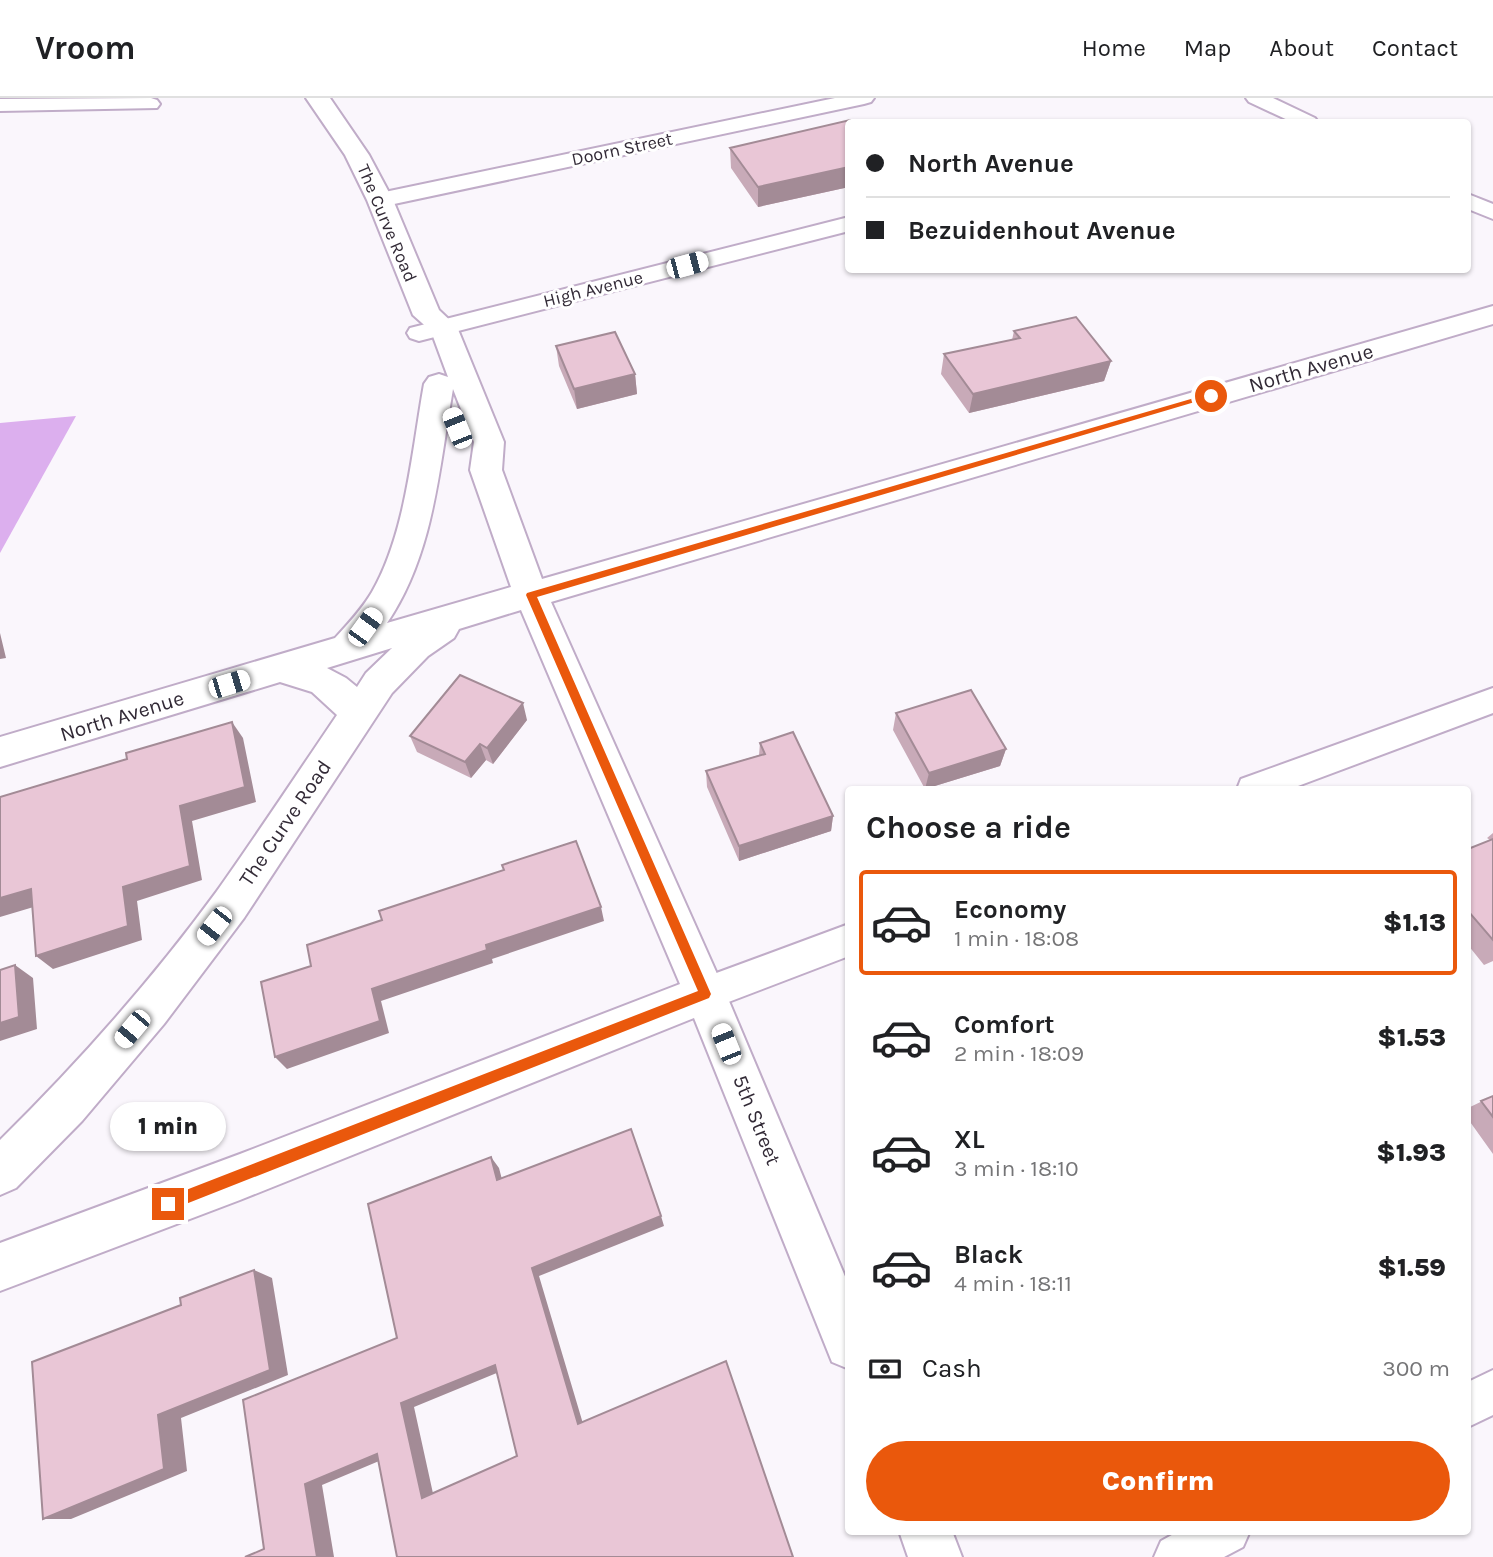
<!DOCTYPE html>
<html lang="en">
<head>
<meta charset="utf-8">
<style>
	:root { --surface:#fff; --page:#f2f2f2; --text:#202124; --muted:#757577; --line:#e0e0e0; --accent:#ea580c }
	body { margin:0; font-family:Karla,sans-serif; background:var(--page); color:var(--text); height:100vh; display:flex; flex-direction:column; font-size:26px; white-space:nowrap }
	* { box-sizing:border-box; margin:0 }
	p { font-size:23px; color:var(--muted) }
	.icon { flex:none; width:38px; height:38px; fill:none; stroke:currentColor; stroke-width:2; stroke-linecap:round; stroke-linejoin:round }
	.map { position:relative; flex:1; overflow:hidden }
	.side { position:absolute; left:845px; top:688px; width:626px; height:749px; display:flex; flex-direction:column; background:var(--surface); border-radius:7px; box-shadow:0 2px 5px #0004 }
	.side>* { flex:none }
	.guide { position:absolute; left:845px; top:21px; width:626px; height:154px; border-radius:7px; box-shadow:0 2px 5px #0004; display:grid; align-content:center; height:154px; padding:0 21px; background:var(--surface) }
	.end { position:absolute; width:32px; height:32px; margin:-16px; border:9px solid #ea580c; background:#fff; box-shadow:0 0 0 4px #fff }
	.from { border-radius:50% }
	.bubble { position:absolute; height:49px; border-radius:24px; background:var(--surface); box-shadow:0 2px 5px #0004; font-size:23px; font-weight:800; line-height:49px; text-align:center }
	.car { position:absolute; width:21px; height:42px; margin:-21px -10px; border-radius:9px; box-shadow:0 0 5px 2px #0007; background:linear-gradient(#fff 24%,#345 0 40%,#fff 0 76%,#345 0 86%,#fff 0) }
	.guide b { display:flex; align-items:center; gap:24px; height:66px; font-size:26px }
	.guide b+b { border-top:2px solid var(--line) }
	.guide i { width:18px; height:18px; background:var(--text) }
	ul { padding:0; list-style:none }
	li { display:flex; align-items:center; gap:21px; height:105px; margin:0 14px 10px; padding:0 7px; border:4px solid transparent; border-radius:7px }
	li div { flex:1 }
	li b { display:block; font-size:26px }
	li em { font-style:normal; font-weight:800 }
	li.selected { border-color:var(--accent) }
	li>.icon { width:63px; height:63px; stroke-width:1.5 }
	h2 { padding:0 21px; font-size:32px; line-height:84px }
	.pay { display:flex; align-items:center; gap:18px; height:77px; padding:0 21px; font-size:26px }
	.pay p { margin-inline-start:auto }
	.action { display:flex; gap:14px; margin-top:auto; padding:14px 21px }
	.action a { flex:1; height:80px; border-radius:42px; background:var(--accent); color:#fff; font-size:28px; font-weight:800; line-height:80px; text-align:center }
	header { display:flex; align-items:center; gap:42px; box-sizing:border-box; height:98px; padding:0 35px; background:var(--surface); border-bottom:2px solid var(--line) }
	header strong { font-size:33px }
	nav { display:flex; gap:38px; margin-inline-start:auto; font-size:24px }
	.map>svg:first-child { display:block }
</style>
</head>
<body>
<header>
<strong>Vroom</strong>
<nav><a>Home</a><a>Map</a><a>About</a><a>Contact</a></nav>
</header>
<div class="map">
<svg width="1493" height="1459" viewBox="0 0 1493 1459">
	<rect width="100%" height="100%" fill="#faf6fc"/>
	<!-- forest -->
	<path fill="#dcafee" d="M76 318 0 455V325Z"/>
	<g fill="none" stroke-linecap="round" stroke-linejoin="round">
		<!-- street casing -->
		<g stroke="#c0acc8" stroke-width="4">
			<path id="street" d="M151 0 157 2 160 6 157 10 0 13V1Z
				M835 0H874L871 4 864 6 380 109 372 107 369 102 372 97 380 95Z
				M1246 0H1273L1315 20 1318 24H1292L1249 4Z
				M1468 96 1493 106V121L1468 111Z
				M849 119V133L419 243 410 240 407 235 410 230Z
				M1493 590V615L1290 691H1237L1241 681Z
				M849 826V858L705 913 692 908 687 896 692 884Z
				M1493 1272V1317L1468 1329V1284Z
				M1179 1433H1250L1243 1449 1224 1459H1154L1161 1443Z"/>
		</g>
		<!-- secondary casing -->
		<g stroke="#c0acc8" stroke-width="4">
			<path id="secondary" d="M306 0H330L369 57 393 102 439 212 457 229 504 344 502 372 542 481 1493 208V226L551 504 726 896 849 1188V1271L832 1264 694 920 240 1102 0 1193V1145L240 1056 680 886 521 512 459 531 454 540 428 558 392 595 244 820 164 926 82 1023 16 1090 0 1097V1042C78 965 152 882 217 793 258 735 297 676 337 617L312 594 280 584 0 669V639L335 540C348 526 362 511 372 494 406 435 412 352 424 286L429 279 439 276 448 279 431 233 413 217 367 102 345 57ZM453 291 474 344 470 372 511 489 387 525C434 456 439 370 453 291ZM392 550 366 575 357 589 346 580 327 570Z
				M899 1433H952L962 1459H908Z"/>
		</g>
		<!-- street -->
		<use href="#street" fill="#fff" fill-rule="evenodd"/>
		<!-- secondary -->
		<use href="#secondary" fill="#fff" fill-rule="evenodd"/>
	</g>
	<!-- wall -->
	<path fill="#c8aab8" d="M849 24V89L758 109 731 70 730 50Z
		M1014 233 1111 263 1104 283 969 315 941 276 944 256 1012 242Z
		M556 248 635 276 637 296 577 311 559 268Z
		M896 615 1006 651 1000 668 925 691 893 632Z
		M527 622 493 666 486 662 471 680 417 654 410 638Z
		M760 645 833 718 831 733 739 763 707 689 706 673 759 657Z
		M1493 735V863L1484 867 1468 847V751L1490 742 1487 740Z
		M1493 998V1056L1468 1021V1010Z"/>
	<!-- shaded-wall -->
	<path fill="#a38b96" d="M849 69V89L758 109V89Z
		M1111 263 1104 283 969 315 973 296Z
		M635 276 637 296 577 311 574 291Z
		M0 535 6 560 0 561Z
		M523 605 527 622 493 666 487 650Z
		M232 624 243 640 256 704 192 723 202 782 137 803 142 842 53 871 36 858 123 789 180 708Z
		M480 646 486 662 471 680 465 664Z
		M1006 651 1000 668 925 691 929 675Z
		M833 718 831 733 739 763V748Z
		M31 791 47 805 0 819V800Z
		M601 809 604 823 492 861 493 865 381 903 389 935 287 971 275 959 372 891 486 847Z
		M15 867 33 880 37 931 0 943V925Z
		M491 1059 499 1070 505 1093 497 1082Z
		M661 1118 664 1128 539 1178 584 1329 578 1326 532 1170Z
		M254 1172 272 1180 288 1277 181 1320 187 1373 71 1421H43L158 1317Z
		M495 1267 504 1272 414 1309 434 1400H422L401 1305Z
		M377 1356 391 1358 322 1387 334 1459H317L305 1386Z"/>
	<!-- building -->
	<path fill="#e9c6d6" stroke="#a38b96" stroke-width="2" fill-rule="evenodd" d="M850 22 852 24H849V69L758 89 730 50Z
		M1076 219 1111 263 973 296 944 256 1020 240 1014 233Z
		M615 234 635 276 574 291 556 248Z
		M460 577 523 605 487 650 480 646 465 664 410 638Z
		M971 592 1006 651 929 675 896 615Z
		M232 624 245 689 180 708 190 768 123 789 128 828 36 858 31 791 0 800V699L127 661 126 655Z
		M793 634 833 718 739 748 706 673 765 656 760 645Z
		M1493 741V842L1468 813V751Z
		M576 743 601 809 486 847 487 852 372 891 380 923 275 959 261 884 311 868 307 847 382 822 379 813 504 772 502 767Z
		M15 867 19 919 0 925V872Z
		M1493 998V1019L1481 1003Z
		M631 1031 661 1118 532 1170 578 1326 726 1263 793 1459H397L377 1356 305 1386 317 1459H245L264 1451 243 1302 397 1240 368 1106 491 1059 497 1082ZM495 1267 517 1358 422 1400 401 1305Z
		M254 1172 270 1272 158 1317 164 1371 43 1421 32 1264 181 1207 180 1200Z"/>
	<!-- route -->
	<path fill="#ea580c" d="M1208 296 1215 298 537 499 711 896 709 900 168 1113 163 1111 161 1106 168 1099 698 893 526 497 527 495Z"/>
	<g text-anchor="middle" dominant-baseline="central" stroke-width="6" stroke-linejoin="round" paint-order="stroke">
		<!-- far-street labels -->
		<g font-size="18" fill="#322a36" stroke="#fff">
			<text transform="translate(622 51) rotate(-12)">Doorn Street</text>
			<text transform="translate(387 125) rotate(67)">The Curve Road</text>
			<text transform="translate(593 191) rotate(-14)">High Avenue</text>
		</g>
		<!-- street labels -->
		<g font-size="21" fill="#322a36" stroke="#fff">
			<text transform="translate(1311 270) rotate(-16)">North Avenue</text>
			<text transform="translate(122 618) rotate(-17)">North Avenue</text>
			<text transform="translate(285 725) rotate(-56)">The Curve Road</text>
			<text transform="translate(757 1022) rotate(68)">5th Street</text>
		</g>
	</g>
</svg>
<i class="end from" style="left:1211px;top:298px"></i>
<i class="end" style="left:168px;top:1106px"></i>
<div class="bubble" style="left:110px;top:1004px;width:116px">1 min</div>
<i class="car" style="left:687px;top:167px;rotate:75deg"></i>
<i class="car" style="left:457px;top:330px;rotate:338deg"></i>
<i class="car" style="left:365px;top:529px;rotate:36deg"></i>
<i class="car" style="left:229px;top:586px;rotate:73deg"></i>
<i class="car" style="left:214px;top:828px;rotate:218deg"></i>
<i class="car" style="left:132px;top:931px;rotate:220deg"></i>
<i class="car" style="left:726px;top:946px;rotate:338deg"></i>
<div class="guide">
<b><i class="from"></i>North Avenue</b>
<b><i></i>Bezuidenhout Avenue</b>
</div>
<section class="side">
<h2>Choose a ride</h2>
<ul>
<li class="selected"><svg class="icon" aria-label="car" viewBox="0 0 24 24"><path d="M5 17H2v-5l4-1 3-4h7l3 4 3 1v5h-3M9 17h6M6 11h13"/><circle cx="7" cy="17" r="2"/><circle cx="17" cy="17" r="2"/></svg><div><b>Economy</b><p>1 min · 18:08</p></div><em>$1.13</em></li>
<li><svg class="icon" aria-label="car" viewBox="0 0 24 24"><path d="M5 17H2v-5l4-1 3-4h7l3 4 3 1v5h-3M9 17h6M6 11h13"/><circle cx="7" cy="17" r="2"/><circle cx="17" cy="17" r="2"/></svg><div><b>Comfort</b><p>2 min · 18:09</p></div><em>$1.53</em></li>
<li><svg class="icon" aria-label="car" viewBox="0 0 24 24"><path d="M5 17H2v-5l4-1 3-4h7l3 4 3 1v5h-3M9 17h6M6 11h13"/><circle cx="7" cy="17" r="2"/><circle cx="17" cy="17" r="2"/></svg><div><b>XL</b><p>3 min · 18:10</p></div><em>$1.93</em></li>
<li><svg class="icon" aria-label="car" viewBox="0 0 24 24"><path d="M5 17H2v-5l4-1 3-4h7l3 4 3 1v5h-3M9 17h6M6 11h13"/><circle cx="7" cy="17" r="2"/><circle cx="17" cy="17" r="2"/></svg><div><b>Black</b><p>4 min · 18:11</p></div><em>$1.59</em></li>
</ul>
<div class="pay"><svg class="icon" aria-label="cash" viewBox="0 0 24 24"><path d="M3 7h18v10H3z"/><circle cx="12" cy="12" r="2"/></svg>Cash<p>300 m</p></div>
<div class="action"><a>Confirm</a></div>
</section>
</div>
</body>
</html>
